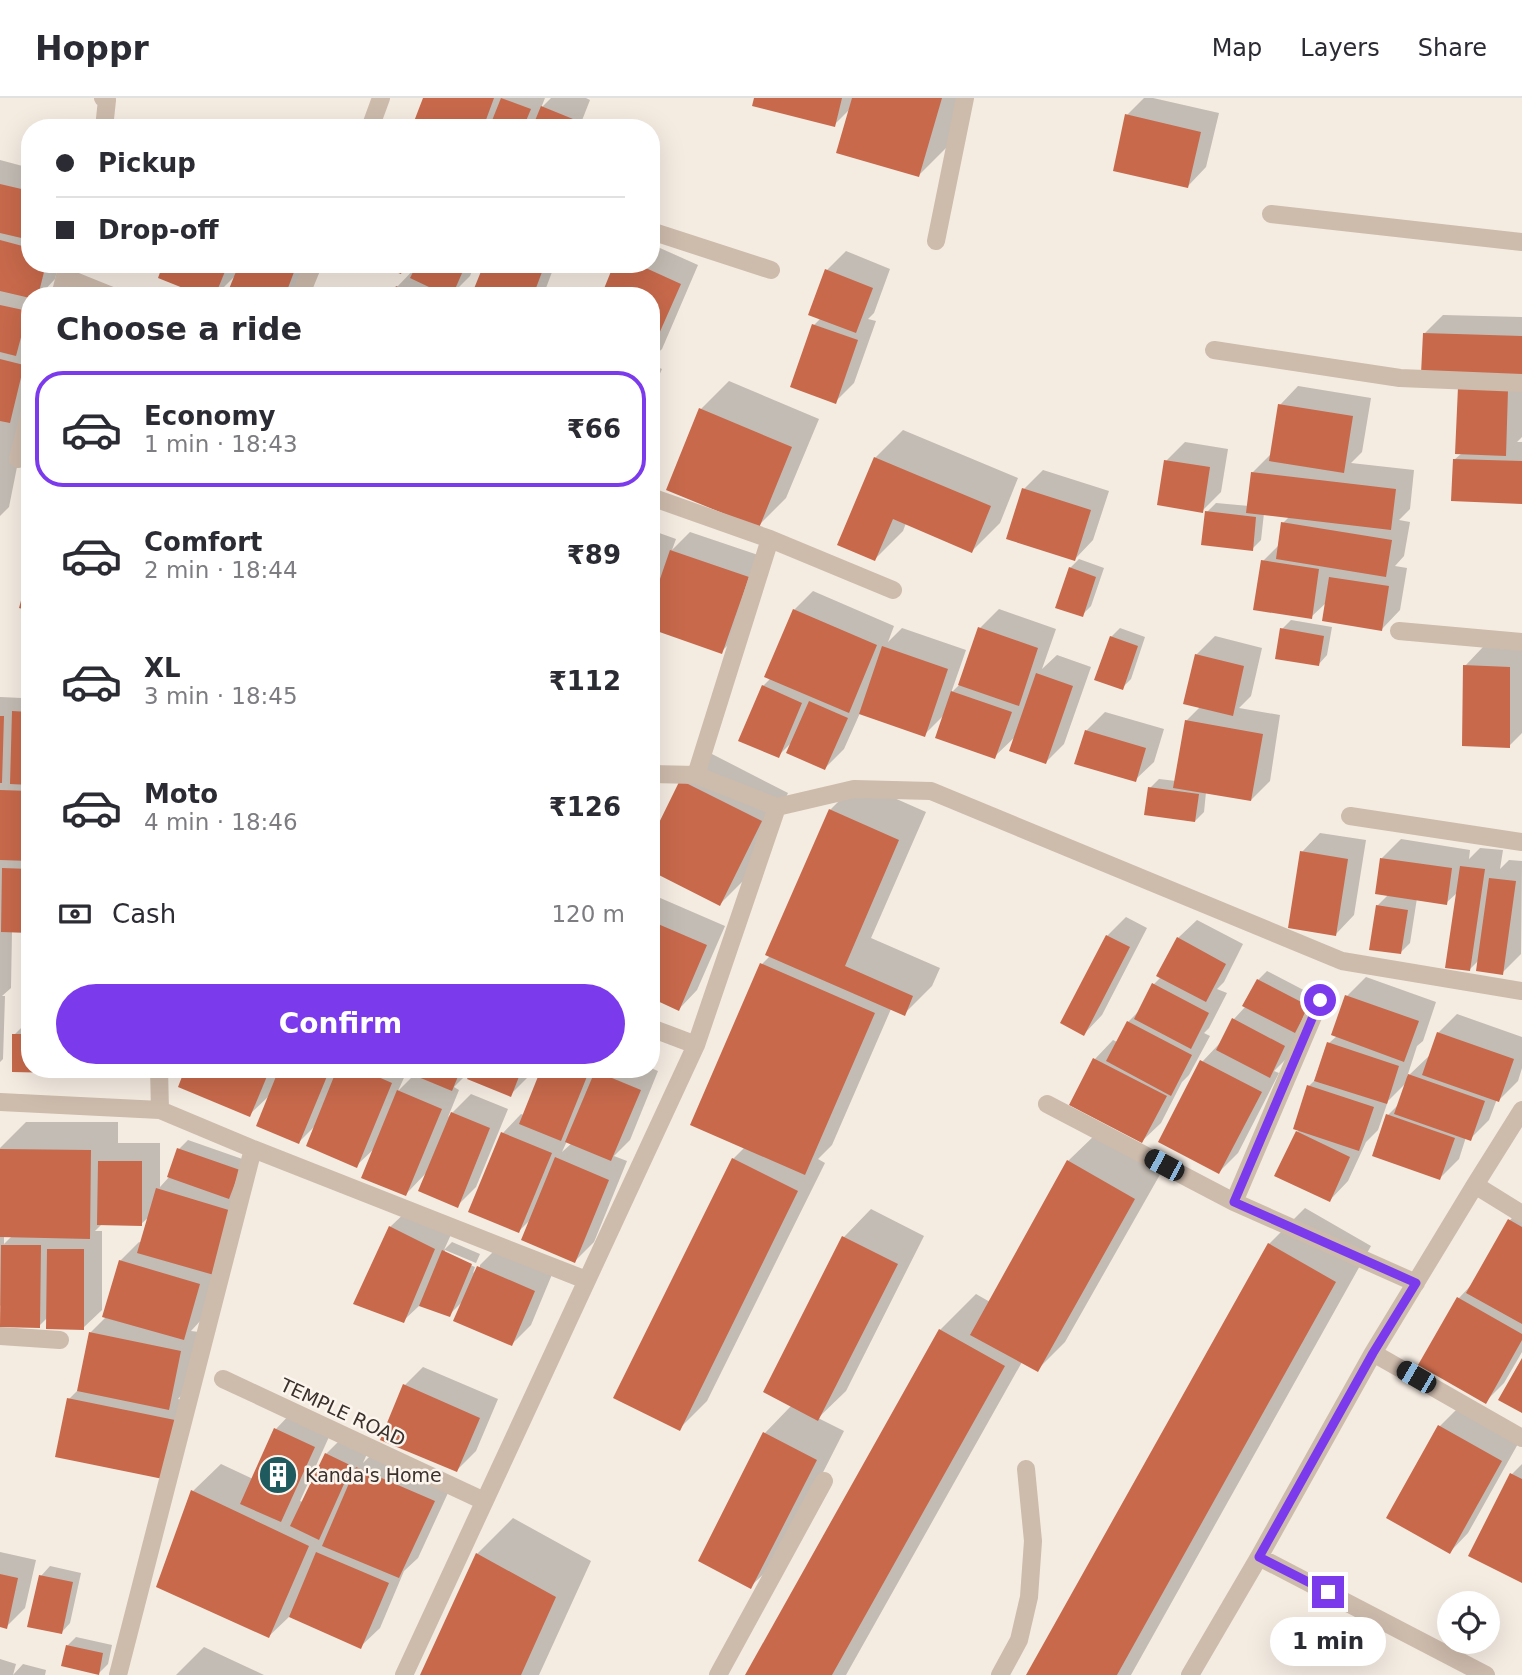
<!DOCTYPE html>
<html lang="en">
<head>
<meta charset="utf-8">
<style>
	:root { --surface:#fff; --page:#f2f2f3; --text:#2b2b33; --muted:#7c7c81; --line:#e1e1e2; --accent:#7c3aed }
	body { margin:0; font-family:"DejaVu Sans",sans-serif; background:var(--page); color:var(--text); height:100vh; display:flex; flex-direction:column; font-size:26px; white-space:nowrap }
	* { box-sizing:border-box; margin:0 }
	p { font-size:23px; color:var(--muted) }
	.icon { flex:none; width:38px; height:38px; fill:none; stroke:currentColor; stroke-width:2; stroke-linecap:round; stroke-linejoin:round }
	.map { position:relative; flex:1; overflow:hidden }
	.panel { position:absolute; left:21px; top:189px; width:639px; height:791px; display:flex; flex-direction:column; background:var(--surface); border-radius:28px; box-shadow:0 7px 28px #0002 }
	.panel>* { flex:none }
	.guide { position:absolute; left:21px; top:21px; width:639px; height:154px; border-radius:28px; box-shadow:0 7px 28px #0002; display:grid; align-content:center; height:154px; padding:0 35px; background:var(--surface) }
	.controls { position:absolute; left:1437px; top:1493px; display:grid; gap:14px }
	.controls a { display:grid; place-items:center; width:63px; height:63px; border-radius:50%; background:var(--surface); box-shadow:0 7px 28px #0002; font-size:35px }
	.end { position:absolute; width:32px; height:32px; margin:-16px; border:9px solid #7c3aed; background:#fff; box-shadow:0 0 0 4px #fff }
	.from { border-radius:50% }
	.bubble { position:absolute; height:49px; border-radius:24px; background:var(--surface); box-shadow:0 7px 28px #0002; font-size:23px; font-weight:700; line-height:49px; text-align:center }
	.car { position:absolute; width:21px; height:42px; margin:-21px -10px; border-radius:9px; box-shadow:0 0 5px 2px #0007; background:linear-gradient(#222 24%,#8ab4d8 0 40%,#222 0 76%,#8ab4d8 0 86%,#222 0) }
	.guide b { display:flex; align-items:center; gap:24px; height:66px; font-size:26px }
	.guide b+b { border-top:2px solid var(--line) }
	.guide i { width:18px; height:18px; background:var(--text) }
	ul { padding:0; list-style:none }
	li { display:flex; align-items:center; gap:21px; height:116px; margin:0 14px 10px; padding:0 21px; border:4px solid transparent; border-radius:28px }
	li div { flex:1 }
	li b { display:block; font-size:26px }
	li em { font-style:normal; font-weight:700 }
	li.on { border-color:var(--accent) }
	li>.icon { width:63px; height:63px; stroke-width:1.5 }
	h2 { padding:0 35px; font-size:32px; line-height:84px }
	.pay { display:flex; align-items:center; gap:18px; height:77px; padding:0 35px; font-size:26px }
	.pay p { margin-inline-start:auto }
	.button { display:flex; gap:14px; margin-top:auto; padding:14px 35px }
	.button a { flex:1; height:80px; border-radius:42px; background:var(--accent); color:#fff; font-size:28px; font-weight:700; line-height:80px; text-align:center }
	header { display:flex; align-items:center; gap:42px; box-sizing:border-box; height:98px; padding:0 35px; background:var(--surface); border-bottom:2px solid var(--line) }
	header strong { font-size:33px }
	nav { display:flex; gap:38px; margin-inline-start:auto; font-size:24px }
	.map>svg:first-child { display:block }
</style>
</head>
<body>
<header>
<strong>Hoppr</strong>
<nav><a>Map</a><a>Layers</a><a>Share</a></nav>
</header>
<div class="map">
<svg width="1522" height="1577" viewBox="0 0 1522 1577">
	<rect width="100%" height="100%" fill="#f4ebe1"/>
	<!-- shadow -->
	<path fill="#0003" fill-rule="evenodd" d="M425 0H545L541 10 551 0H586L590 2 579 30H426Z
		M756 0H961L947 49 919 77 851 10 834 27Z
		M1144 0H1153L1219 15 1206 69 1188 88 1127 17Z
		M0 62 30 70V166H59L55 181 43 194 45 195V198H30V242L27 245H30V299L28 304 21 311 24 312 15 352 10 357 19 359 9 409 0 418Z
		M651 146 698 167 662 251 651 261V198L616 166H651Z
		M846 153 890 171 874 215 868 221 876 223 854 285 835 304 814 227 821 220 827 172Z
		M165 166H307L293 198H237V176L215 198H208Z
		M419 166H475L470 178 459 189 474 196 486 166H555L543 198H450L442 193 440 198H393L397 189Z
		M1443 217 1522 219V339L1517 344H1522V404L1454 362 1462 355 1460 290 1425 235Z
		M651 266 662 271 651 296Z
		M729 283 819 321 786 400 758 428 701 311Z
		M1298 288 1371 300 1362 354 1351 365 1414 372 1410 411 1399 422 1410 424 1404 458 1395 468 1407 470 1400 512 1382 531 1327 504 1311 519 1263 463 1280 446 1283 425 1290 418 1264 415 1261 442 1252 451 1207 414 1216 405 1249 408 1252 375 1271 356 1280 307Z
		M903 332 1018 380 1000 425 972 453 906 425 903 433 875 461V360Z
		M1185 344 1228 351 1221 394 1202 413 1166 363Z
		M1043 372 1109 393 1093 442 1075 461 1024 391Z
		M651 432 676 441 672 452 690 434 767 460 740 535 721 554 651 529Z
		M1079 461 1104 470 1091 508 1082 517 1070 470Z
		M813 493 894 528 888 544 902 530 966 552 951 595 961 585 980 530 999 511 1056 531 1042 571 1057 557 1091 569 1064 646 1046 664 1017 637 994 659 944 617 924 637 860 615 844 651 825 670 793 643 778 658 763 588 771 580 794 512Z
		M1291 522 1332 529 1327 557 1318 567 1282 531Z
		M1120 530 1145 539 1131 581 1122 590 1111 539Z
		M1215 538 1262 550 1251 598 1239 610 1280 617 1270 683 1251 702 1206 694 1204 714 1195 723 1150 690 1159 681 1176 683 1186 623 1200 609 1196 557Z
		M1483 549 1522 550V635L1509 648 1465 568Z
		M30 598V833H12L11 890 2 898H5L3 961 0 964V599L22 600V606Z
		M1105 614 1164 631 1154 664 1135 682 1086 633Z
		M710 655 788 695 748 778 720 806 651 771V745L682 683Z
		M858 684 926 714 871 840 940 870 932 888 904 916 891 911 832 1047 818 1061 825 1065 707 1303 679 1331 733 1061 745 1049 762 866 771 857 830 712Z
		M1320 735 1366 742 1354 817 1336 836 1302 754Z
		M1401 741 1470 752 1469 761 1480 750 1503 752 1500 771 1509 762 1522 763 1521 856 1502 875 1479 862 1469 872 1458 794 1446 805 1417 800 1410 845 1401 854 1377 808 1389 796 1382 760Z
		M651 796 725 828 697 892 679 911 651 899Z
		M1126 819 1147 830 1102 917 1084 936 1107 838Z
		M1197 822 1243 846 1224 884 1217 891 1227 895 1209 930 1204 935 1210 938 1189 977 1182 984 1161 1025 1142 1043 1095 961 1113 942 1117 944 1128 924 1140 912 1154 886 1161 879 1178 840Z
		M1267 873 1317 899 1288 959 1274 973 1279 975 1238 1055 1219 1074 1202 964 1220 945 1234 921 1246 908 1258 882Z
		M1366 879 1436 904 1423 943 1417 948 1407 979 1429 958H1430L1438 935 1457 916 1522 939V970L1518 983 1499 1002 1497 1001 1489 1022 1470 1041 1466 1039 1459 1061 1440 1080 1388 1017 1400 1005 1408 983 1388 1003 1378 1032 1366 1044 1348 1083 1330 1102 1297 1034 1300 1032 1309 988 1317 980 1329 945 1337 938 1347 898Z
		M23 928H30V971H59L57 973 13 972 14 937Z
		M651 970 658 973 630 1042 614 1058 627 1063 594 1144 575 1163 531 1121 519 1133 503 1035 521 1016 524 1017 543 971H651ZM567 1043 572 1045 562 1054Z
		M187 971H472L454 989 459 992 448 1019 471 996 508 1011 476 1089 457 1108 428 1073 406 1096 376 1049 357 1067 318 1025 299 1044 271 996 249 1017ZM407 973 415 976 398 993Z
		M473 971H532L529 978 510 997Z
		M26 1024H118V1045H160V1089L170 1078 179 1051 188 1042 248 1063 202 1221 191 1233 199 1234 187 1291 178 1301 192 1304 181 1360 69 1301 79 1291 90 1235 107 1218 120 1163 139 1144 142 1145 150 1118 141 1126 103 1125 95 1133H102V1212L83 1230 48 1219 39 1228 2 1206 0 1208V1050ZM4 1138H12L4 1146Z
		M1096 1036 1162 1073 1065 1244 1037 1272 1022 1264 846 1577H747L940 1232 976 1196 990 1204 1068 1063Z
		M1305 1110 1371 1148 1131 1577H1028L1269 1146Z
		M1522 1110V1254L1504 1285 1485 1304 1420 1267 1459 1200 1475 1183 1510 1122Z
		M409 1111 453 1132 444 1152 452 1144 480 1156 476 1165 445 1152V1156L475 1169 473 1175 478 1170 480 1171V1167L497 1150 553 1174 531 1227 512 1246 464 1202 449 1217 420 1207 403 1223 390 1129Z
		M871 1111 924 1138 846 1293 818 1320 844 1333 779 1461 751 1488 700 1462 765 1335 792 1307 765 1293 844 1139Z
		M423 1269 498 1301 476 1353 457 1372 405 1287Z
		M1459 1309 1519 1344 1468 1435 1450 1454 1440 1328Z
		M294 1312 333 1330 300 1403 303 1404 326 1356 345 1337 370 1349 363 1365 377 1351 453 1384 418 1460 404 1473 380 1530 361 1548 290 1518 269 1538 193 1393 221 1366 253 1381 276 1331Z
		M1522 1366V1483L1512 1376Z
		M513 1420 591 1463 539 1577H422L477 1456Z
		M0 1454 36 1462 25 1510 6 1529 0 1528Z
		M50 1468 81 1475 70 1525 61 1535 41 1478Z
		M76 1539 112 1547 108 1566 99 1575 67 1548Z
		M204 1549 264 1577H176Z
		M0 1561 16 1566 13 1577 23 1566 46 1572 45 1577H0Z"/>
	<!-- building -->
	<path fill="#c8694b" d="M423 0H494L483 30H422L413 26Z
		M501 0 531 11 523 30H489Z
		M754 0H842L835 29 752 8Z
		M852 0H942L919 79 836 55Z
		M541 8 573 21 569 30H532Z
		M1125 16 1201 34 1188 90 1113 73Z
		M0 86 30 93V142L0 135Z
		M0 142 30 150V166H46L38 198H30V200L0 193Z
		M163 166H228L215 198H203L158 180Z
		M239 166H297L285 198H232L227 196Z
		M375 166H405L401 176Z
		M417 166H466L452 198H448L410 180Z
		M484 166H545L533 198H471Z
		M614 166H637L681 186 651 254V198H601Z
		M825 171 873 190 856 235 808 217Z
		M396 188 418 198H391Z
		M0 207 28 213 16 258 0 254Z
		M812 226 858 242 836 306 790 289Z
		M1423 235 1522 238V280L1421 276Z
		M0 261 24 267 10 325 0 323Z
		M1458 289 1508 292 1506 358 1455 356Z
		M1278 306 1353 318 1344 375 1269 363Z
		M699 310 792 349 759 430 666 392Z
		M874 359 991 408 972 455 893 421 875 463 837 447Z
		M1453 361 1522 363V406L1451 403Z
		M1164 362 1210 369 1203 415 1157 407Z
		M1251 374 1396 391 1391 432 1246 415Z
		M1022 390 1091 412 1075 463 1006 441Z
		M1205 413 1256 419 1253 453 1201 447Z
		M1281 424 1392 442 1386 479 1276 461Z
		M670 452 749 479 722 556 651 531V507Z
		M1261 462 1319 471 1312 521 1253 512Z
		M1069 469 1096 479 1083 519 1055 510Z
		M29 473H30V513L19 510Z
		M1329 479 1389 488 1382 533 1322 523Z
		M793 511 877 547 849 615 764 579Z
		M978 529 1038 550 1019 608 958 587Z
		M1280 530 1324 538 1319 568 1275 561Z
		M1110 538 1138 548 1123 592 1094 582Z
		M882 548 948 571 925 639 859 616Z
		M1195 556 1244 568 1233 618 1183 606Z
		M1463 567 1510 569V650L1462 648Z
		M1036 575 1073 588 1046 666 1009 653Z
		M762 587 802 605 779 660 738 643Z
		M951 593 1012 614 995 661 935 640Z
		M809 603 848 620 825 672 786 655Z
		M12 613 30 614V687L10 686Z
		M0 618H4L2 685H0Z
		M1185 622 1263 636 1251 703 1173 690Z
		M1085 632 1146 650 1136 684 1074 666Z
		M680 682 762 723 720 808 651 773V741Z
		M1148 689 1199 696 1195 724 1144 717Z
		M0 692 30 693V763L0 762Z
		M829 711 899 742 845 868 913 898 905 918 765 857Z
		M1300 753 1348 761 1336 838 1288 830Z
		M1380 760 1452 770 1447 807 1375 796Z
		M1460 768 1485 771 1470 873 1445 870Z
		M2 770 30 771V835L1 834Z
		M1489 780 1516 783 1503 877 1476 873Z
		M1376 807 1408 812 1401 856 1369 852Z
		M651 823 707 847 679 913 651 900Z
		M1106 837 1130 849 1084 938 1060 925Z
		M1177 839 1226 866 1206 904 1156 878Z
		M760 865 875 915 805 1077 690 1027Z
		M1257 881 1309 908 1295 935 1242 908Z
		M1152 885 1209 915 1191 951 1134 921Z
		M1345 897 1419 923 1404 964 1331 937Z
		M1232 920 1285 948 1270 980 1216 952Z
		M1127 923 1192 957 1171 998 1106 963Z
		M1437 934 1514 961 1499 1004 1422 977Z
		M12 936H30V971H58V975L12 974Z
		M1327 944 1399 968 1387 1006 1314 983Z
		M1093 960 1167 998 1142 1045 1069 1007Z
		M1200 962 1262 994 1219 1076 1158 1044Z
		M185 971H270L250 1019 178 989Z
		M279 971H330L299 1046 256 1028Z
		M337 971H360L392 985 357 1070 306 1048Z
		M399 971H461L452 993Z
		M472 971H522L511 999 467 981Z
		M541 971H590L561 1043 519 1026Z
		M595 973 641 992 611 1063 565 1044Z
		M1408 976 1485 1003 1471 1043 1394 1016Z
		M1307 987 1374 1009 1359 1053 1293 1031Z
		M397 992 442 1011 406 1098 361 1080Z
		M451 1014 490 1030 458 1110 418 1093Z
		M1386 1016 1455 1040 1440 1082 1372 1058Z
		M1296 1033 1350 1059 1330 1104 1274 1078Z
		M501 1034 552 1055 519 1135 468 1114Z
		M177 1050 240 1072 229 1101 167 1079Z
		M0 1051 91 1052 90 1141 0 1139Z
		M555 1059 609 1082 575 1165 521 1142Z
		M732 1060 798 1093 680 1333 613 1300Z
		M1067 1062 1135 1101 1038 1274 970 1237Z
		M98 1063H142V1128L97 1127Z
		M156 1090 232 1113 214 1177 137 1155Z
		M1508 1121 1522 1129V1226L1466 1195Z
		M389 1128 435 1151 404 1225 353 1206Z
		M842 1138 898 1166 818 1323 763 1294Z
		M1268 1145 1336 1184 1117 1577H1026Z
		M1 1147H41L40 1230 0 1229Z
		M47 1151H84V1232L46 1231Z
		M442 1152 472 1166 450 1219 419 1208Z
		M119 1162 200 1186 184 1242 102 1219Z
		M477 1168 535 1193 512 1248 453 1223Z
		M1457 1199 1522 1236V1242L1486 1306 1418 1267Z
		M939 1231 1005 1268 832 1577H745Z
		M89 1234 181 1253 169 1312 77 1293Z
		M1522 1260V1315L1498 1302Z
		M403 1286 480 1320 457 1374 380 1342Z
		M67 1300 175 1322 163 1381 55 1359Z
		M1438 1327 1502 1363 1450 1456 1386 1420Z
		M274 1330 315 1349 281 1424 240 1406Z
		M763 1334 817 1362 751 1491 698 1463Z
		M325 1355 352 1368 319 1442 290 1428Z
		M356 1369 435 1403 399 1480 322 1448Z
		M1510 1375 1522 1381V1485L1468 1458Z
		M191 1392 309 1448 269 1540 156 1489Z
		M316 1454 389 1485 361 1551 289 1519Z
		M476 1455 556 1499 521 1577H420Z
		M0 1476 18 1480 7 1531 0 1529Z
		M39 1477 73 1484 62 1536 27 1529Z
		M66 1547 103 1555 99 1577 61 1568Z"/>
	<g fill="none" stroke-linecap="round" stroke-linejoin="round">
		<!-- lane -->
		<path stroke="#cdbbac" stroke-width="18" d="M718 1577 824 1383
			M1000 1577 1019 1542 1029 1499 1033 1443 1026 1371"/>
		<!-- street -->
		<path stroke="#cdbbac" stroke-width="18" d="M103 0 107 2 104 30
			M370 30 381 0
			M1271 116 1522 144
			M651 133 771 172
			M936 143 965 0
			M65 179 112 198
			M60 198 68 166
			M300 198 313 166
			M1214 252 1400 280 1522 285
			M18 361 30 314
			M651 399 770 441 893 492
			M1399 533 1522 544
			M651 676 696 677 770 441
			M696 677 777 709
			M1350 718 1522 744
			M651 930 696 947
			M159 971 160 1012 253 1051 586 1182
			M0 1004 160 1012
			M1047 1006 1234 1104 1416 1185
			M1475 1087 1522 1116
			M1234 1104 1320 902
			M0 1238 60 1242
			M1373 1255 1522 1340
			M223 1281 484 1403
			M1259 1459 1486 1577
			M118 1577 253 1051
			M404 1577 696 947 777 709 854 691 931 693 1342 863 1522 893
			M1190 1577 1259 1459 1373 1255 1475 1087 1522 1012"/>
	</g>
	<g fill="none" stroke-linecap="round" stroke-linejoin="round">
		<!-- route -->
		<path stroke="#7c3aed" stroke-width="9" d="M1320 902 1234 1104 1416 1185 1373 1255 1259 1459 1328 1494"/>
	</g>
	<!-- icons -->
	<defs>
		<g id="building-disc" transform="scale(2.0125)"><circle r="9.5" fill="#1f5a5e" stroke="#fbf5ee"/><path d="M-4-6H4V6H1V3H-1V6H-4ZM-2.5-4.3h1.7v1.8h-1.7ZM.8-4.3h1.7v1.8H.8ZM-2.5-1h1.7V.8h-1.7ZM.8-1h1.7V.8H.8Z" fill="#fff"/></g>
	</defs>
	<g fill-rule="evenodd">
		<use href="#building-disc" x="278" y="1377"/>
	</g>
	<g text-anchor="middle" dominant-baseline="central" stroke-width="5" stroke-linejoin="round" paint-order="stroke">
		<!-- street labels -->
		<g font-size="19" fill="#3b302b" stroke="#fbf5ee">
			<text transform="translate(343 1314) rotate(25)">TEMPLE ROAD</text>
		</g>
		<!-- poi labels -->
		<g font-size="19" fill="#3b302b" stroke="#fbf5ee" text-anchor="start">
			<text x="305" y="1377">Kanda's Home</text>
		</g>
	</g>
</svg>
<div class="controls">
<a><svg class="icon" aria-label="locate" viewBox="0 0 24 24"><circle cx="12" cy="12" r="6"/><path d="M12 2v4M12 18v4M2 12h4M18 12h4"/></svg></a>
</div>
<i class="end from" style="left:1320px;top:902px"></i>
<i class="end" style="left:1328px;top:1494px"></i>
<div class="bubble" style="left:1270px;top:1519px;width:116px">1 min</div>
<i class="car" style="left:1164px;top:1067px;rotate:298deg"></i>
<i class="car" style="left:1416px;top:1279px;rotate:300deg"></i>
<div class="guide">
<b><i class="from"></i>Pickup</b>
<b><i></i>Drop-off</b>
</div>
<section class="panel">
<h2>Choose a ride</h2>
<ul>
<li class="on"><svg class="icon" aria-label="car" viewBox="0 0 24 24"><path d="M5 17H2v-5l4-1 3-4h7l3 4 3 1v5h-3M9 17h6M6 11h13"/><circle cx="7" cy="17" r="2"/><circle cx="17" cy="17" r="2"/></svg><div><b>Economy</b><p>1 min · 18:43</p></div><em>₹66</em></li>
<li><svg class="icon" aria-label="car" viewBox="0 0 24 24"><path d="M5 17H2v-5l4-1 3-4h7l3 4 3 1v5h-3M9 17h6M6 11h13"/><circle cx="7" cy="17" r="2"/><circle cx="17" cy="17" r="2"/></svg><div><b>Comfort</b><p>2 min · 18:44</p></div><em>₹89</em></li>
<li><svg class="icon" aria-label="car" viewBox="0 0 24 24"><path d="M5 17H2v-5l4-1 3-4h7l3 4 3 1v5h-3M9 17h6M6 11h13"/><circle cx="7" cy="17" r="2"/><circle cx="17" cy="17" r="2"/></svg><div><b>XL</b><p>3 min · 18:45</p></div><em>₹112</em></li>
<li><svg class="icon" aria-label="car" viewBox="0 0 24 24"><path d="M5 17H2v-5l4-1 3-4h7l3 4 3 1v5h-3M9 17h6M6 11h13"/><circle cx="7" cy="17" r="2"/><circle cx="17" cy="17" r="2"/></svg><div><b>Moto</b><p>4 min · 18:46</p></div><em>₹126</em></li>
</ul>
<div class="pay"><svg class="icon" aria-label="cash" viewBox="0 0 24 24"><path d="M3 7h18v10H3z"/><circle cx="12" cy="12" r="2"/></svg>Cash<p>120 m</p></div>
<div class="button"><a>Confirm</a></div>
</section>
</div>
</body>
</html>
